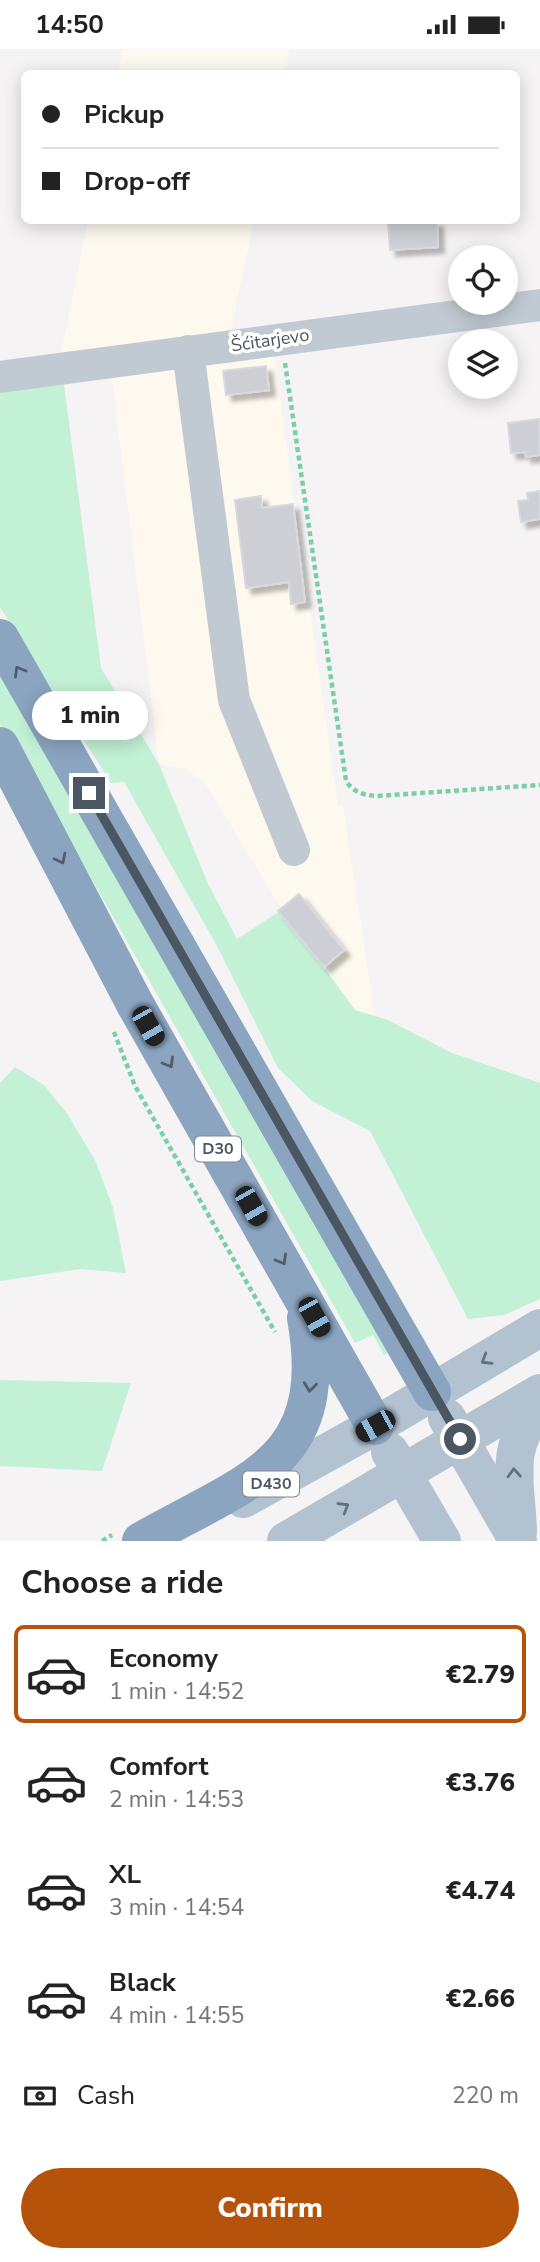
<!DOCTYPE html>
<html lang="en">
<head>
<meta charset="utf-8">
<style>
	:root { --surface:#fff; --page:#f6f6f6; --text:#222; --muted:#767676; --line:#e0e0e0; --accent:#b45309 }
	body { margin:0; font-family:"Nunito Sans",sans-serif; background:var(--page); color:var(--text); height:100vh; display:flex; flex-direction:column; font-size:26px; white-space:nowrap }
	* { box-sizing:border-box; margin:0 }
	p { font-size:23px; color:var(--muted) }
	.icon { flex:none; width:38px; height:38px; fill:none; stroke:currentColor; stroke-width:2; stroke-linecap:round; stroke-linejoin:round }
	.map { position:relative; height:1492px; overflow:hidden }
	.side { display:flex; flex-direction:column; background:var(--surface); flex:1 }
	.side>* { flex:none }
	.hud { position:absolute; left:21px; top:21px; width:499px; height:154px; border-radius:10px; box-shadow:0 4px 18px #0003; display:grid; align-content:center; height:154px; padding:0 21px; background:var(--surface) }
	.tools { position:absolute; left:448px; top:196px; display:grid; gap:14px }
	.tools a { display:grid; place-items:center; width:70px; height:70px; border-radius:50%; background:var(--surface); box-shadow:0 4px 18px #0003; font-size:35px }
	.end { position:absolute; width:32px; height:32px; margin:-16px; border:9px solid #4a5661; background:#fff; box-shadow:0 0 0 4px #fff }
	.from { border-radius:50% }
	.bubble { position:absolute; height:49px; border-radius:24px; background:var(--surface); box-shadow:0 4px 18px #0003; font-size:23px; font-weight:800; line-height:49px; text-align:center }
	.car { position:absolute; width:21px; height:42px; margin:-21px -10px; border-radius:9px; box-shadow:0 0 5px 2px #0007; background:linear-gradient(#222 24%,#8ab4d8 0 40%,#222 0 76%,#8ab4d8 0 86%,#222 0) }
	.hud b { display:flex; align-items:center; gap:24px; height:66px; font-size:26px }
	.hud b+b { border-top:2px solid var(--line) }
	.hud i { width:18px; height:18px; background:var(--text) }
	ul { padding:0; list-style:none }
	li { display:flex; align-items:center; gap:21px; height:98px; margin:0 14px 10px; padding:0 7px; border:4px solid transparent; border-radius:10px }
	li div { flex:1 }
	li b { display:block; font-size:26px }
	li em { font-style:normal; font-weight:800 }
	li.on { border-color:var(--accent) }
	li>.icon { width:63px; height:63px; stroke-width:1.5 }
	h2 { padding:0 21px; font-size:32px; line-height:84px }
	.pay { display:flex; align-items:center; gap:18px; height:77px; padding:0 21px; font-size:26px }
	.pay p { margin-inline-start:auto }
	.cta { display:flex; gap:14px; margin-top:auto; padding:14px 21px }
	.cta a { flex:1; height:80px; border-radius:42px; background:var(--accent); color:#fff; font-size:28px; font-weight:800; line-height:80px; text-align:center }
	.status { display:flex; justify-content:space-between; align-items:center; height:49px; padding:0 35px; background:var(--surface); direction:ltr }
	.status svg { height:19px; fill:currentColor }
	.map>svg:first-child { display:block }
</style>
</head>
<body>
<div class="status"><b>14:50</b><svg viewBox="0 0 49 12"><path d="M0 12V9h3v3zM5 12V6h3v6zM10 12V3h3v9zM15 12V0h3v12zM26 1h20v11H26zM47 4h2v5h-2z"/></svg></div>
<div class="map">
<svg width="540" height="1492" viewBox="0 0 540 1492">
	<defs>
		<filter id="shadow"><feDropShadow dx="6" dy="6" stdDeviation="2" flood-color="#0004"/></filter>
	</defs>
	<rect width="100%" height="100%" fill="#f5f3f3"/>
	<!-- commercial -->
	<path fill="#fdf9ef" d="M123 0H290L285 24H118Z
		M88 172H254L230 286 60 308Z
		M273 300 338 757H343L375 967 355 961 312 902 282 861 205 734 185 720 159 715 111 322Z"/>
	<!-- green -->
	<path fill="#c3f1d5" d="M63 328 101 619 159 715 208 835 237 890 282 861 355 961 388 971 452 1004 540 1034V1250L504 1266 468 1270 370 1082 312 1052 278 1019 217 897 124 733 111 734 0 558V338Z
		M0 619 392 1301 384 1306 373 1286 355 1294 79 808 0 675Z
		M15 1018 44 1036 68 1066 96 1113 113 1159 126 1224 80 1220 0 1232V1034Z
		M0 1331 131 1334 102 1422 0 1417Z"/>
	<!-- building -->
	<path fill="#cdcfd5" stroke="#d7d9de" stroke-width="2" filter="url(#shadow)" d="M388 172H437L438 198 390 201Z
		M266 317 269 341 226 346 223 322Z
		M539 370 540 406 526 408 525 403 511 404 508 374Z
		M540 442V470L521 473 518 452 528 451 527 444Z
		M261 447 262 459 293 455 305 553 291 555 289 533 246 539 235 451Z
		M299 845 344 901 324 918 278 862Z"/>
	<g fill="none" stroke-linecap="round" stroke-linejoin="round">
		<!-- path -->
		<path stroke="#7ad0a6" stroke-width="4.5" stroke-dasharray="5 3.5" stroke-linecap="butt" d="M285 314 346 732C354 744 364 746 377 747L540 736
			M114 983 135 1037 275 1283
			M102 1492 112 1486"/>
		<!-- minor -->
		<path stroke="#c1cad2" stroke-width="32" d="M188 302 234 651 294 801
			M0 328 540 256"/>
		<!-- major -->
		<path stroke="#b3c2d1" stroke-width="38" d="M447 1369 518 1492
			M390 1403 442 1492
			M243 1450 375 1377 540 1279
			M518 1483C517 1436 502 1397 540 1359
			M286 1492 540 1344"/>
		<!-- highway -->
		<path stroke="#8ba5c1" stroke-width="38" d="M0 589 432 1343
			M0 697 135 955 375 1377
			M141 1492C247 1431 332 1416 306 1269"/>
	</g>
	<!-- one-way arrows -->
	<defs><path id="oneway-chevron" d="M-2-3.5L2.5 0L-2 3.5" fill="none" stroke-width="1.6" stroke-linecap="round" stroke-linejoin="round" transform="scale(1.75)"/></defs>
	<g stroke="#505e6b">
		<use href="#oneway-chevron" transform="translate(19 622) rotate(-120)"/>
		<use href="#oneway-chevron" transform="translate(61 810) rotate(63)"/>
		<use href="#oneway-chevron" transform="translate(169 1014) rotate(60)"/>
		<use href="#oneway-chevron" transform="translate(282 1211) rotate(60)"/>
		<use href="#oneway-chevron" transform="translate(310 1338) rotate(97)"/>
	</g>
	<g stroke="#64717d">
		<use href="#oneway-chevron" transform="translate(486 1311) rotate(149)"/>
		<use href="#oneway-chevron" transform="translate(514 1424) rotate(-93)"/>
		<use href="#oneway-chevron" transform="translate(344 1458) rotate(-31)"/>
	</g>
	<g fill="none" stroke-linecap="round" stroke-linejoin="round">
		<!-- route -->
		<path stroke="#4a5661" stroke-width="9" d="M89 744 460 1390"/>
	</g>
	<g text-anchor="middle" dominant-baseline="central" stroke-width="7" stroke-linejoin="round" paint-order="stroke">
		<!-- shield labels -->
		<g fill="#fff" stroke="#808990" stroke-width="2">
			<rect x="195" y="1087.5" width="46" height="25" rx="5"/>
			<rect x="243" y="1422.5" width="56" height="25" rx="5"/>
		</g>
		<g font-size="16" font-weight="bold" fill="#4a5661">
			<text x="218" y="1100">D30</text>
			<text x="271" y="1435">D430</text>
		</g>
		<!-- street labels -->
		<g font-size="18" fill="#4a5661" stroke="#fff">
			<text transform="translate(270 291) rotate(-8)">Šćitarjevo</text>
		</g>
	</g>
</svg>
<div class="tools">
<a><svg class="icon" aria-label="locate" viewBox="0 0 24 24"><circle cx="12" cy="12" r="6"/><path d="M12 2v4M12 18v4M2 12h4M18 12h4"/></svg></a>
<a><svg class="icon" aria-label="layers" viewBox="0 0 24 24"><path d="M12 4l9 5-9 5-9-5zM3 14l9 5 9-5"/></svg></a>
</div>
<i class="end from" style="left:460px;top:1390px"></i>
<i class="end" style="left:89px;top:744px"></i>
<div class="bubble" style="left:32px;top:642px;width:116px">1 min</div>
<i class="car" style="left:148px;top:977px;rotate:150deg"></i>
<i class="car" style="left:251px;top:1157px;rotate:150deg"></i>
<i class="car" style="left:314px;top:1268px;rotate:151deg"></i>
<i class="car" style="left:375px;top:1377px;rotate:241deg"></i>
<div class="hud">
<b><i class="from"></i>Pickup</b>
<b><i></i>Drop-off</b>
</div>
</div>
<section class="side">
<h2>Choose a ride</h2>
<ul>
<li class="on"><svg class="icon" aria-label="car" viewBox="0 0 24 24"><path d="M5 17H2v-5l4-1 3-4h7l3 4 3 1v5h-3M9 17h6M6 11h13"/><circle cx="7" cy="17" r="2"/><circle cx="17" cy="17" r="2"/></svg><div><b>Economy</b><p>1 min · 14:52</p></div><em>€2.79</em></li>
<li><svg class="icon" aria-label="car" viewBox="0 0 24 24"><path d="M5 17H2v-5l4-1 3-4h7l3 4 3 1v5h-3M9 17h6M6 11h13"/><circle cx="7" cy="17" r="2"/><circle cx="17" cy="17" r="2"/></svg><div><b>Comfort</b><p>2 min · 14:53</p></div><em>€3.76</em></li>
<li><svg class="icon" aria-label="car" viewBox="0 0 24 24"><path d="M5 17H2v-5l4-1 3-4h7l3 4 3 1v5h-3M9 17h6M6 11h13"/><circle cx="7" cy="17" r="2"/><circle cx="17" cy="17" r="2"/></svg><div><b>XL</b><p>3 min · 14:54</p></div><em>€4.74</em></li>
<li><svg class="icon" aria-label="car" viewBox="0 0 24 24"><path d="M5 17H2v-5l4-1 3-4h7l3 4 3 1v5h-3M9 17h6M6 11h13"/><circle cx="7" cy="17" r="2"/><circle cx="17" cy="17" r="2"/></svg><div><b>Black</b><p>4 min · 14:55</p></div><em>€2.66</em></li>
</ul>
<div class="pay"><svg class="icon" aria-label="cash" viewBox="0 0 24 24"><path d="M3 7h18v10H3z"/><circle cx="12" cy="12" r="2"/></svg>Cash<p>220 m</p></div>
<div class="cta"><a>Confirm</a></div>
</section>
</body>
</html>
